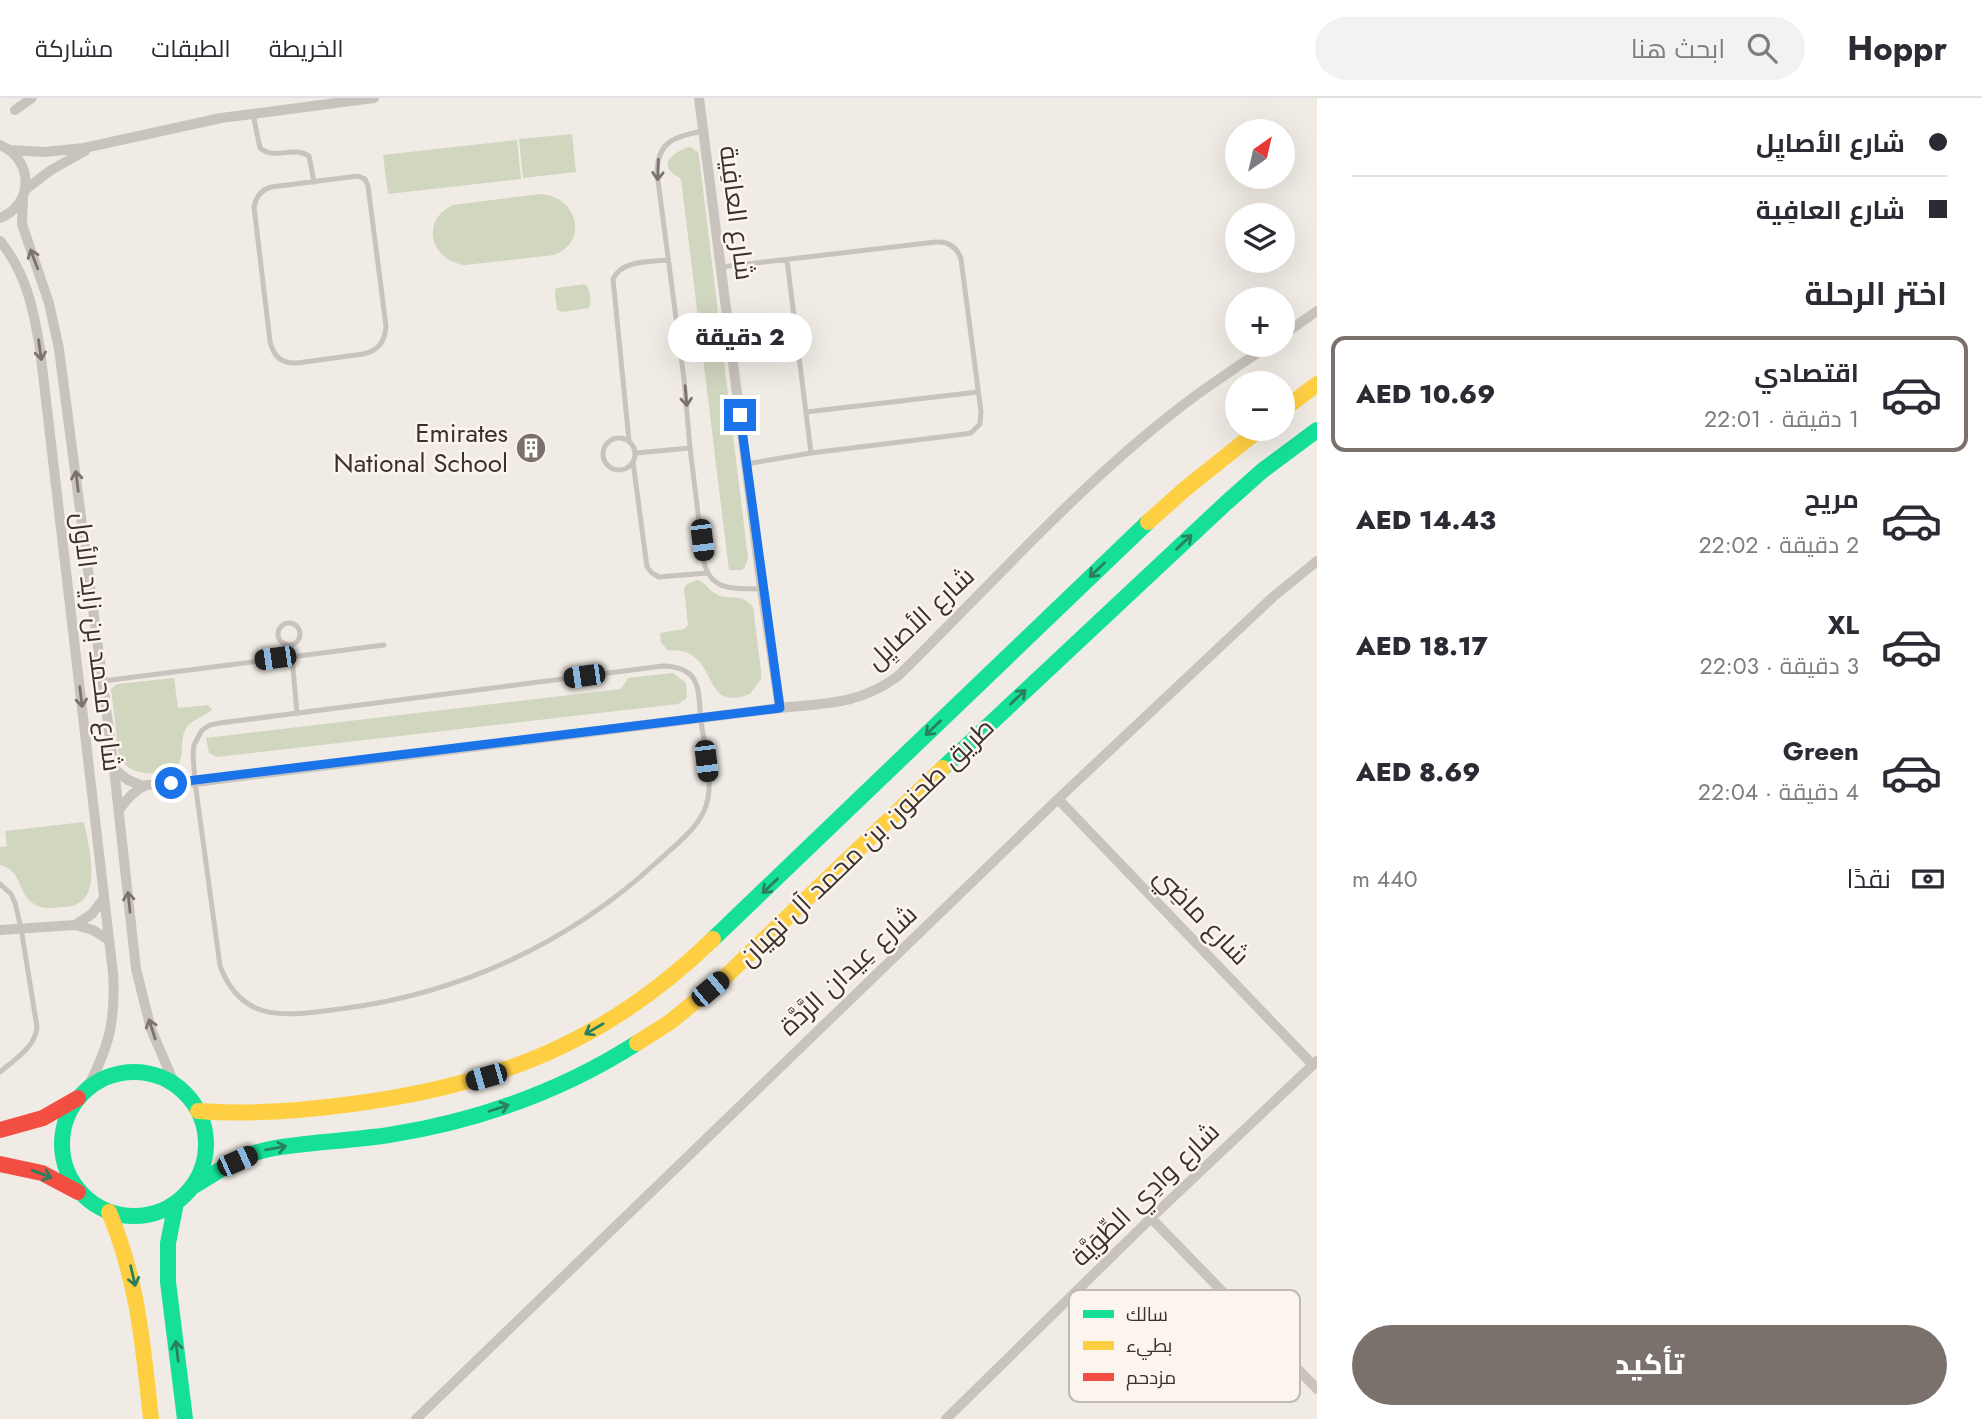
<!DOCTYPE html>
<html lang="ar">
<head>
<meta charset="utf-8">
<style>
	:root { --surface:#fff; --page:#f2f2f3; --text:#2b2b33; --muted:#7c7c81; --line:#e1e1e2; --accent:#7a716c }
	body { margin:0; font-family:Jost,Cairo,sans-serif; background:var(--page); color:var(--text); direction:rtl; height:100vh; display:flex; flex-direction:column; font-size:26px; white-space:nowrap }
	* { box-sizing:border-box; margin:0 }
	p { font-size:23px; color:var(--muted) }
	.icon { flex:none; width:38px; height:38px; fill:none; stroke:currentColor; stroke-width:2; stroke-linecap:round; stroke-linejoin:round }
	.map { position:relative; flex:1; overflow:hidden; direction:ltr }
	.panel { display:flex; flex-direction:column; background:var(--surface); width:665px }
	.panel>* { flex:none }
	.hud { display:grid; align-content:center; height:154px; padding:0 35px; background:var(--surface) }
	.needle { width:46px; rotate:34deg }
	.controls { position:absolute; left:1225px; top:21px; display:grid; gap:14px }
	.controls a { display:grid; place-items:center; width:70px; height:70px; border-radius:50%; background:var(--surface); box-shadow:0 7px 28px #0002; font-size:35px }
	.end { position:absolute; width:32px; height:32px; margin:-16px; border:9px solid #1a73e8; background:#fff; box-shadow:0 0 0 4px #fff }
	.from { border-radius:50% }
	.bubble { position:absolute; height:49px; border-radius:24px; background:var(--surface); box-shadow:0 7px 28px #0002; font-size:23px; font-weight:800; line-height:49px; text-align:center; direction:rtl }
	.car { position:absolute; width:21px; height:42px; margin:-21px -10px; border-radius:9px; box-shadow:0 0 5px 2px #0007; background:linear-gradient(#222 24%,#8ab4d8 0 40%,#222 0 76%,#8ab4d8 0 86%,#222 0) }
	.hud b { display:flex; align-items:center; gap:24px; height:66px; font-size:26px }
	.hud b+b { border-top:2px solid var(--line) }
	.hud i { width:18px; height:18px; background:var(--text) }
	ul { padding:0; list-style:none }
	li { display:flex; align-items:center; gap:21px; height:116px; margin:0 14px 10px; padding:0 21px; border:4px solid transparent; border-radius:14px }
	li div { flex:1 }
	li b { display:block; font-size:26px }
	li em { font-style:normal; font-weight:800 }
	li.on { border-color:var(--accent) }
	li>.icon { width:63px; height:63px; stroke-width:1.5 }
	h2 { padding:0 35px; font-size:32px; line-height:84px }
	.pay { display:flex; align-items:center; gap:18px; height:77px; padding:0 35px; font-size:26px }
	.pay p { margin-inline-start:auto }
	.action { display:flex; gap:14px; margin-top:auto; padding:14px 35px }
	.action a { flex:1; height:80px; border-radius:42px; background:var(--accent); color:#fff; font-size:28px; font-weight:800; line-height:80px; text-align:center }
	header { display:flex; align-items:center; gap:42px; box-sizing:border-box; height:98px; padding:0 35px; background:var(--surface); border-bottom:2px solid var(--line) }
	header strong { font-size:33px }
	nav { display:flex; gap:38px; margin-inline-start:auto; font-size:24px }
	.search { width:490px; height:63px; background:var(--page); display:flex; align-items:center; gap:18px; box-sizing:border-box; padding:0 24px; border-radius:38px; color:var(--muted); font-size:26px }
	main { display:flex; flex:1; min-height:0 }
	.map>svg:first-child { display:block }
</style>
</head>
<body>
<header>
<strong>Hoppr</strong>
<div class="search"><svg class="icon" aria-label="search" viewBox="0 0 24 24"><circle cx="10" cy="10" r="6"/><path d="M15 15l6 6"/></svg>ابحث هنا</div>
<nav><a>الخريطة</a><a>الطبقات</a><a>مشاركة</a></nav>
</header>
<main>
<section class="panel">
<div class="hud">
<b><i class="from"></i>شارع الأصايِل</b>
<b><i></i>شارع العافِية</b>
</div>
<h2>اختر الرحلة</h2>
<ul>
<li class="on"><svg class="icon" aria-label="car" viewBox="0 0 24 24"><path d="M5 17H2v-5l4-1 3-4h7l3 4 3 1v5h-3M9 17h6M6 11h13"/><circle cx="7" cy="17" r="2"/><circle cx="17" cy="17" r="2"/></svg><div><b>اقتصادي</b><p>1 دقيقة · 22:01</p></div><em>AED 10.69</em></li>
<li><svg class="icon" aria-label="car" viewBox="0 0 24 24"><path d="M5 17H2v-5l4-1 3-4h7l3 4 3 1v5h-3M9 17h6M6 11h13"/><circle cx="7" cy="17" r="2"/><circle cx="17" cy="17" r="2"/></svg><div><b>مريح</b><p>2 دقيقة · 22:02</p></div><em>AED 14.43</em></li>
<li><svg class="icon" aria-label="car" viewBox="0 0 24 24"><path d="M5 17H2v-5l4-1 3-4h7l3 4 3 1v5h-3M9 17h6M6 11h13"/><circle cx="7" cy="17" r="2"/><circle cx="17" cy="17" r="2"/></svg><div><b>XL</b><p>3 دقيقة · 22:03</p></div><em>AED 18.17</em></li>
<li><svg class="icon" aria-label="car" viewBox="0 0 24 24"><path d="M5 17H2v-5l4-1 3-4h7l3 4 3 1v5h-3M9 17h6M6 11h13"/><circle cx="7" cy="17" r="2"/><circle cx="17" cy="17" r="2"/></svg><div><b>Green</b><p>4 دقيقة · 22:04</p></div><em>AED 8.69</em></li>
</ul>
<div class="pay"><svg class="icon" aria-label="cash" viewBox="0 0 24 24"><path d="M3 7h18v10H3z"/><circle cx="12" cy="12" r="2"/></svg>نقدًا<p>440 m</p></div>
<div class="action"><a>تأكيد</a></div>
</section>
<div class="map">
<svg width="1317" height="1321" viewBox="0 0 1317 1321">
	<rect width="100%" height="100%" fill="#f0ebe5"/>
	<!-- green -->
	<path fill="#d1d6bf" d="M572 36 576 74 523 80 519 41Z
		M517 42 521 81 388 96 383 57Z
		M690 49 698 54 699 59 748 460 745 469 742 472H729L681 81C678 78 674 77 671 74 660 62 680 51 690 49Z
		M540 96C577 98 590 143 554 157L465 167C430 163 420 122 453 107Z
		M585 186C590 190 592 204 589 210L562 214 557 212 555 195 556 190Z
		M697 482C706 484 708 492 716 496 730 503 741 494 753 509L761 574V581L750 596C708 612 716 574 693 558 684 551 677 553 667 552L661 544 660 535 684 531 688 527 684 491 687 486Z
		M673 575 686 585 687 600 678 606 217 659 209 655 206 640 621 591 628 580Z
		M174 580 178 610 208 607 212 612C204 618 189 623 185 632 179 646 186 657 176 670 157 678 129 679 119 658L111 591 117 586Z
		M84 724C88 745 102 794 77 806 72 809 66 809 61 809 49 811 39 811 30 803 17 790 21 772 0 767V749L7 748 5 733Z"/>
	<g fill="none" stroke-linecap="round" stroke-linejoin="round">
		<!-- lane -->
		<path stroke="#c9c3be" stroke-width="5" d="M253 16 260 50C276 63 293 47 309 58L314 84
			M703 33C676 38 657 43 657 75L684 281 690 350 704 464C711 495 737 490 762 491
			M358 78 365 81 368 88 386 228C385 244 378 253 363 256L297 265C282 266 273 258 270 243L254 109C256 98 261 92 271 89Z
			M787 162 811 355
			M721 169 936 144C949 143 957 149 961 161L981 314 980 326 971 335 965 336 811 355 746 366
			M806 314 978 294
			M603 356a16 16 0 1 1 32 0a16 16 0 1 1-32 0Z
			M629 343 613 181C622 162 649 164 668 162
			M636 355 690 350
			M633 364 647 469 652 475 659 479 707 475
			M278 536a11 11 0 1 1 22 0a11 11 0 1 1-22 0Z
			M291 547 297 616
			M663 568C696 569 699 585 700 614 702 644 717 685 704 713 695 733 673 749 657 764 569 845 460 896 340 911 289 917 243 928 220 868L195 684 193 656 194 647 202 632 210 627 220 625Z
			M103 583 384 547
			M0 786 11 796 15 805 21 830 37 929C35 950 15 961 0 974"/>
		<!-- street -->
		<path stroke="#c9c3be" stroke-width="10" d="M699 0 762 491 780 610
			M15 12 32 0
			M0 47C34 61 34 107 0 120
			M10 52 45 54 84 50 221 20 374 0
			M26 91 51 72 85 53
			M23 99 22 126 49 205 59 251 114 671 136 871 151 931 175 987
			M0 143C26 174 34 213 40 251L113 875C116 923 109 950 86 992
			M1283 237 1317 213
			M114 671 128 682 143 688
			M1058 701 1313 967
			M119 712C126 702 135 691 147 687L195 684 780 610C827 605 857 607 897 579 989 489 1077 389 1178 311 1207 288 1239 268 1269 247
			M75 827 92 816 104 800
			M0 832 75 827 93 832 109 842
			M1151 1120 1317 1291
			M416 1321 1058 701 1273 499 1317 463
			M946 1321 1151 1120 1317 963"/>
		<!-- fast -->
		<path stroke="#16e098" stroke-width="16" d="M943 670 1226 405 1262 373 1317 332
			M713 841 1148 424
			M62 1046a72 72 0 1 1 144 0a72 72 0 1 1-144 0Z
			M192 1089C213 1077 234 1061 258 1054 273 1049 289 1048 305 1046 333 1043 361 1041 389 1037 477 1023 562 993 637 945
			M176 1105 168 1145V1184L185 1321"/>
		<!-- slow -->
		<path stroke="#ffcf43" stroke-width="16" d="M1283 312 1317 286
			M1148 424 1185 391 1260 331
			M637 945 670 924 723 881 943 670
			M198 1013C250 1017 301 1013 352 1006 497 987 607 944 713 841
			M109 1114C138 1183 143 1247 151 1321"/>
		<!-- jam -->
		<path stroke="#f24e42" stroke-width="16" d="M0 1032 43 1020 78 1000
			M0 1066 42 1075 78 1094"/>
	</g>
	<!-- one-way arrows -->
	<defs><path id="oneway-shaft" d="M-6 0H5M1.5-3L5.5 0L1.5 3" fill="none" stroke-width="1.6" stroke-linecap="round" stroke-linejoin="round" transform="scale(1.75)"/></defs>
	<g stroke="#7b726d">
		<use href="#oneway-shaft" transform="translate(658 72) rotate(92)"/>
		<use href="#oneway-shaft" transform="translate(34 161) rotate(-111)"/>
		<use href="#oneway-shaft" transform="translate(40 252) rotate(82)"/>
		<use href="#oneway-shaft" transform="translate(686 298) rotate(85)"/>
		<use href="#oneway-shaft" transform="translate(77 383) rotate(-97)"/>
		<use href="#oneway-shaft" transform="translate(81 599) rotate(83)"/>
		<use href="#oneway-shaft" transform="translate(129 804) rotate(-96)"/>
		<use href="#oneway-shaft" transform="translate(152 931) rotate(-108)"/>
	</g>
	<g stroke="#2a7f5c">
		<use href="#oneway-shaft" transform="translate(1184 444) rotate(-43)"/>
		<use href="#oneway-shaft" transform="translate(1097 472) rotate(136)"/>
		<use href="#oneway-shaft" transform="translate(1018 599) rotate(-43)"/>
		<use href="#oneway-shaft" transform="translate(933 630) rotate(136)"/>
		<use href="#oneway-shaft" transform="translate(770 788) rotate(136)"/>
		<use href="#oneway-shaft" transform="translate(594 931) rotate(150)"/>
		<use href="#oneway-shaft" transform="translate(499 1010) rotate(-18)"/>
		<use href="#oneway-shaft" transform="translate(276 1050) rotate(-10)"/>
		<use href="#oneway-shaft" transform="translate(42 1076) rotate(20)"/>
		<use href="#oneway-shaft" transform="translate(133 1178) rotate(77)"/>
		<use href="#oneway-shaft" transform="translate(177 1253) rotate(-97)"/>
	</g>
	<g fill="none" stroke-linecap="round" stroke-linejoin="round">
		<!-- route -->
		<path stroke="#1a73e8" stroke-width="9" d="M171 685 780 610 740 317"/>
	</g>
	<!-- icons -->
	<defs>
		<g id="building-disc" transform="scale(1.575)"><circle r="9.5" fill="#7a716c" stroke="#fbf5ee"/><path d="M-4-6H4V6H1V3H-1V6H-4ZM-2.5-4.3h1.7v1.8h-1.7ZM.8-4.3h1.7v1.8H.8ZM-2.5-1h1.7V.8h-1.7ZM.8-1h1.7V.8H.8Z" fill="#fff"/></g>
	</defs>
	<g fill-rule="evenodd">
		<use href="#building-disc" x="531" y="350"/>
	</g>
	<g text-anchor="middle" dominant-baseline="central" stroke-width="5" stroke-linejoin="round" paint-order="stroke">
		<!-- street labels -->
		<g font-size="26" fill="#3b302b" stroke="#fbf5ee">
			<text transform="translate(737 115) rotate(83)">شارع العافِية</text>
			<text transform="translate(920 520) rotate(-43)">شارع الأصايِل</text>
			<text transform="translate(97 544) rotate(83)">شارع محمد بن زايد الأول</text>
			<text transform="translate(866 744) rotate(-44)">طريق طحنون بن محمد آل نهيان</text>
			<text transform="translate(1202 818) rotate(46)">شارع ماضِي</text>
			<text transform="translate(848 872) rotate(-43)">شارع عِيدان الرَّدَّة</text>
			<text transform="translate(1145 1096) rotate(-44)">شارع وادِي الطِّوَيَّة</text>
		</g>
		<!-- poi labels -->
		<g font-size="26" fill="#3b302b" stroke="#fbf5ee" text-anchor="end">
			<text x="508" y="335">Emirates<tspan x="508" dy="30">National School</tspan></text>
		</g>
	</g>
	<!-- legend -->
	<rect x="1069" y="1192" width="231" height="112" rx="10" fill="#fbf5ee" stroke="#c1bab4" stroke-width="2"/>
	<rect x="1083" y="1212" width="31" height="8" fill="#16e098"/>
	<rect x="1083" y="1243" width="31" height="9" fill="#ffcf43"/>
	<rect x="1083" y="1275" width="31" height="8" fill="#f24e42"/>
	<g font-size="19" fill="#3b302b">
		<text x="1126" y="1223">سالك</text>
		<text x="1126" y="1254">بطيء</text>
		<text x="1126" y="1286">مزدحم</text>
	</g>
</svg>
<div class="controls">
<a><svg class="needle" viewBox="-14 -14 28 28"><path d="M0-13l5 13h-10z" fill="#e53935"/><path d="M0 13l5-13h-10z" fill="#7c7c81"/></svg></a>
<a><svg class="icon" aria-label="layers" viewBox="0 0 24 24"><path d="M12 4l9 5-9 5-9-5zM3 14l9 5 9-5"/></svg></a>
<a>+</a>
<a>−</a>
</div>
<i class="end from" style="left:171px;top:685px"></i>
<i class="end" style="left:740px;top:317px"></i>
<div class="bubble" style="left:668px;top:215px;width:144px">2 دقيقة</div>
<i class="car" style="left:702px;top:442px;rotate:173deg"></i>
<i class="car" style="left:275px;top:560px;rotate:262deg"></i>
<i class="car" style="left:584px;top:578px;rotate:262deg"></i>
<i class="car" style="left:706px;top:663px;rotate:173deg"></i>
<i class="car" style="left:710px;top:891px;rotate:50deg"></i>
<i class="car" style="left:486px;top:979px;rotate:254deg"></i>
<i class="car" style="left:237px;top:1063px;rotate:66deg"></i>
</div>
</main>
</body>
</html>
